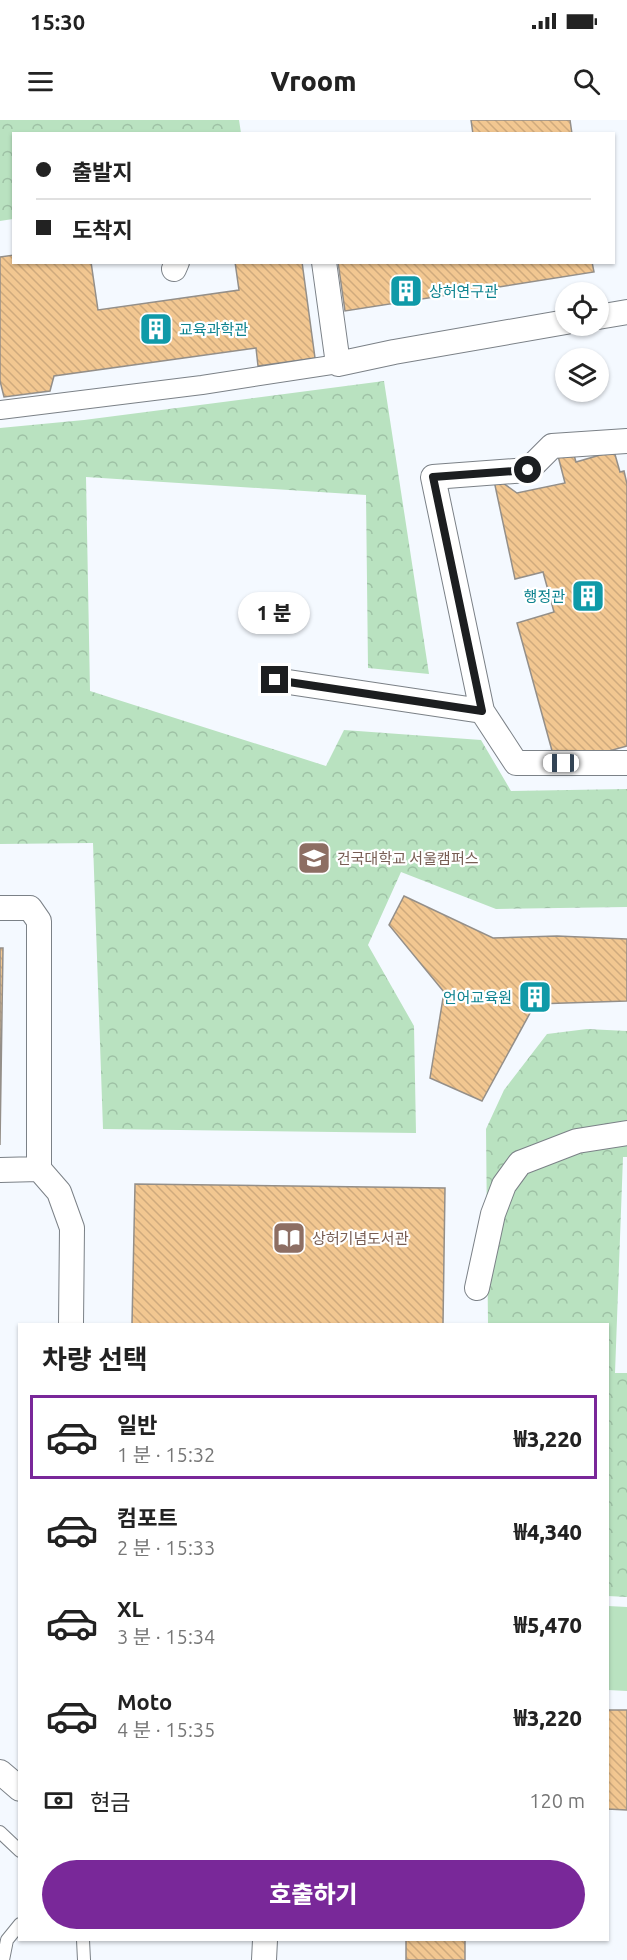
<!DOCTYPE html>
<html lang="ko">
<head>
<meta charset="utf-8">
<style>
	:root { --surface:#fff; --page:#f6f6f6; --text:#222; --muted:#767676; --line:#e0e0e0; --accent:#792899 }
	body { margin:0; font-family:Ubuntu,"Noto Sans KR",sans-serif; background:var(--page); color:var(--text); height:100vh; display:flex; flex-direction:column; font-size:22px; white-space:nowrap }
	* { box-sizing:border-box; margin:0 }
	p { font-size:20px; color:var(--muted) }
	.icon { flex:none; width:33px; height:33px; fill:none; stroke:currentColor; stroke-width:2; stroke-linecap:round; stroke-linejoin:round }
	.map { position:relative; flex:1; overflow:hidden }
	.sheet { position:absolute; left:18px; top:1203px; width:591px; height:618px; display:flex; flex-direction:column; background:var(--surface); border-radius:0px; box-shadow:0 2px 4px #0004 }
	.sheet>* { flex:none }
	.banner { position:absolute; left:12px; top:12px; width:603px; height:132px; border-radius:0px; box-shadow:0 2px 4px #0004; display:grid; align-content:center; height:132px; padding:0 24px; background:var(--surface) }
	.fabs { position:absolute; left:555px; top:162px; display:grid; gap:12px }
	.fabs a { display:grid; place-items:center; width:54px; height:54px; border-radius:50%; background:var(--surface); box-shadow:0 2px 4px #0004; font-size:30px }
	.end { position:absolute; width:27px; height:27px; margin:-14px; border:8px solid #1c1e20; background:#fff; box-shadow:0 0 0 3px #fff }
	.from { border-radius:50% }
	.bubble { position:absolute; height:42px; border-radius:21px; background:var(--surface); box-shadow:0 2px 4px #0004; font-size:20px; font-weight:800; line-height:42px; text-align:center }
	.car { position:absolute; width:18px; height:36px; margin:-18px -9px; border-radius:8px; box-shadow:0 0 4px 2px #0007; background:linear-gradient(#fff 24%,#345 0 40%,#fff 0 76%,#345 0 86%,#fff 0) }
	.banner b { display:flex; align-items:center; gap:21px; height:57px; font-size:22px }
	.banner b+b { border-top:2px solid var(--line) }
	.banner i { width:15px; height:15px; background:var(--text) }
	ul { padding:0; list-style:none }
	li { display:flex; align-items:center; gap:18px; height:84px; margin:0 12px 9px; padding:0 12px; border:3px solid transparent; border-radius:0px }
	li div { flex:1 }
	li b { display:block; font-size:22px }
	li em { font-style:normal; font-weight:800 }
	li.current { border-color:var(--accent) }
	li>.icon { width:54px; height:54px; stroke-width:1.5 }
	h2 { padding:0 24px; font-size:27px; line-height:72px }
	.pay { display:flex; align-items:center; gap:15px; height:66px; padding:0 24px; font-size:22px }
	.pay p { margin-inline-start:auto }
	.button { display:flex; gap:12px; margin-top:auto; padding:12px 24px }
	.button a { flex:1; height:69px; border-radius:36px; background:var(--accent); color:#fff; font-size:24px; font-weight:800; line-height:69px; text-align:center }
	.status { display:flex; justify-content:space-between; align-items:center; height:42px; padding:0 30px; background:var(--surface); direction:ltr }
	.status svg { height:16px; fill:currentColor }
	header { display:flex; justify-content:space-between; align-items:center; height:78px; padding:0 24px; background:var(--surface); font-size:27px; font-weight:800 }
	.map>svg:first-child { display:block }
</style>
</head>
<body>
<div class="status"><b>15:30</b><svg viewBox="0 0 49 12"><path d="M0 12V9h3v3zM5 12V6h3v6zM10 12V3h3v9zM15 12V0h3v12zM26 1h20v11H26zM47 4h2v5h-2z"/></svg></div>
<header><svg class="icon" aria-label="menu" viewBox="0 0 24 24"><path d="M4 6h16M4 12h16M4 18h16"/></svg>Vroom<svg class="icon" aria-label="search" viewBox="0 0 24 24"><circle cx="10" cy="10" r="6"/><path d="M15 15l6 6"/></svg></header>
<div class="map">
<svg width="627" height="1840" viewBox="0 0 627 1840">
	<defs>
		<pattern id="forest-crowns" width="20" height="18" patternUnits="userSpaceOnUse" patternTransform="scale(1.5)"><rect width="20" height="18" fill="#b9e2c0"/><path d="M2 6a3 3 0 1 1 6 0M12 15a3 3 0 1 1 6 0" fill="none" stroke="#9ec1a5"/></pattern>
		<pattern id="building-back-hatch" width="6" height="6" patternUnits="userSpaceOnUse" patternTransform="scale(1.5)"><rect width="6" height="6" fill="#f2c791"/><path d="M-1 5l2 2M0 0l6 6M5-1l2 2" fill="none" stroke="#cfaa7d"/></pattern>
	</defs>
	<rect width="100%" height="100%" fill="#f4f9ff"/>
	<!-- forest -->
	<path fill="url(#forest-crowns)" d="M0 0H239L241 13 14 14 13 99 0 101Z
		M384 261 429 554 368 548 366 375 86 357 90 571 326 646 344 610 481 620 511 671 627 669V787L496 789 401 752 368 825 414 906 416 1013 103 1009 93 723 0 724V308L84 300Z
		M587 909 627 911V1037H623L615 1253H627V1477L608 1476V1204H488L486 1009 504 970 547 914Z"/>
	<!-- park -->
	<path fill="#b9e2c0" d="M608 1486 627 1487V1571L608 1570Z"/>
	<!-- building -->
	<path fill="url(#building-back-hatch)" stroke="#948f89" stroke-width="1.5" d="M471 0H570L572 14H473Z
		M14 135V142H91L98 190 239 170 235 142H302L315 238 258 246 256 228 54 256 50 271 4 277 0 261V137Z
		M338 142H592L594 152 345 191Z
		M572 328 576 342 614 331 620 352 624 351 627 364V626L573 641 554 638 517 503 554 492 543 452 515 459 493 356 517 373 565 363 557 332Z
		M404 776 493 818 557 816 627 819V881L535 884 482 981 430 958 444 872 389 805Z
		M0 828H3L0 1025Z
		M135 1064 445 1068 443 1204H132Z
		M608 1590H627V1690L608 1689Z
		M406 1820H465V1840H406Z"/>
	<g fill="none" stroke-linecap="round" stroke-linejoin="round">
		<!-- service casing -->
		<g stroke="#7b8187" stroke-width="14">
			<path id="service" d="M0 1712 20 1731
				M83 1820 84 1840
				M3 1840 7 1820 20 1804"/>
		</g>
		<!-- pedestrian casing -->
		<g stroke="#7b8187" stroke-width="20">
			<path id="pedestrian" d="M0 290 202 265 338 244"/>
		</g>
		<!-- minor casing -->
		<g stroke="#7b8187" stroke-width="26">
			<path id="minor" d="M324 142 338 244 394 232 566 202
				M174 149 177 142
				M598 197 627 192
				M627 321 552 326 528 350 433 357 482 591 516 643H627
				M275 560 482 591
				M0 788H30L39 801V1049
				M0 1050 39 1049 59 1072 72 1108 71 1204
				M477 1168 493 1094 504 1065 520 1043 577 1021 627 1013
				M0 1652 20 1669
				M264 1840 265 1820"/>
		</g>
		<!-- service -->
		<use href="#service" stroke="#fff" stroke-width="12"/>
		<!-- pedestrian -->
		<use href="#pedestrian" stroke="#fff" stroke-width="18"/>
		<!-- minor -->
		<use href="#minor" stroke="#fff" stroke-width="24"/>
	</g>
	<g fill="none" stroke-linecap="round" stroke-linejoin="round">
		<!-- route -->
		<path stroke="#1c1e20" stroke-width="8" d="M275 560 482 591 433 357 528 350"/>
	</g>
	<!-- icons -->
	<defs>
		<g id="building-square" transform="scale(1.725)"><rect x="-9" y="-9" width="18" height="18" rx="4" fill="#0f9aa8" stroke="#fff"/><path d="M-4-6H4V6H1V3H-1V6H-4ZM-2.5-4.3h1.7v1.8h-1.7ZM.8-4.3h1.7v1.8H.8ZM-2.5-1h1.7V.8h-1.7ZM.8-1h1.7V.8H.8Z" fill="#fff"/></g>
		<g id="university-square" transform="scale(1.725)"><rect x="-9" y="-9" width="18" height="18" rx="4" fill="#8d6e63" stroke="#fff"/><path d="M0-5L7-2L0 1L-7-2ZM-4 1L0 2.5L4 1V4Q0 6-4 4Z" fill="#fff"/></g>
		<g id="library-square" transform="scale(1.725)"><rect x="-9" y="-9" width="18" height="18" rx="4" fill="#8d6e63" stroke="#fff"/><path d="M-6-4Q-3-5.5-.7-3.5V5Q-3 3-6 4ZM6-4Q3-5.5 .7-3.5V5Q3 3 6 4Z" fill="#fff"/></g>
	</defs>
	<g fill-rule="evenodd">
		<use href="#building-square" x="406" y="171"/>
		<use href="#building-square" x="156" y="209"/>
		<use href="#building-square" x="588" y="476"/>
		<use href="#university-square" x="314" y="738"/>
		<use href="#building-square" x="535" y="877"/>
		<use href="#library-square" x="289" y="1118"/>
	</g>
	<g text-anchor="middle" dominant-baseline="central" stroke-width="4.5" stroke-linejoin="round" paint-order="stroke">
		<!-- culture labels -->
		<g font-size="15" fill="#0d838f" stroke="#fff" text-anchor="start">
			<text x="429" y="171">상허연구관</text>
			<text x="179" y="209">교육과학관</text>
			<text x="565" y="476" text-anchor="end">행정관</text>
			<text x="512" y="877" text-anchor="end">언어교육원</text>
		</g>
		<!-- education labels -->
		<g font-size="15" fill="#785e54" stroke="#fff" text-anchor="start">
			<text x="337" y="738">건국대학교 서울캠퍼스</text>
			<text x="312" y="1118">상허기념도서관</text>
		</g>
	</g>
</svg>
<div class="fabs">
<a><svg class="icon" aria-label="locate" viewBox="0 0 24 24"><circle cx="12" cy="12" r="6"/><path d="M12 2v4M12 18v4M2 12h4M18 12h4"/></svg></a>
<a><svg class="icon" aria-label="layers" viewBox="0 0 24 24"><path d="M12 4l9 5-9 5-9-5zM3 14l9 5 9-5"/></svg></a>
</div>
<i class="end from" style="left:528px;top:350px"></i>
<i class="end" style="left:275px;top:560px"></i>
<div class="bubble" style="left:238px;top:472px;width:72px">1 분</div>
<i class="car" style="left:561px;top:643px;rotate:270deg"></i>
<div class="banner">
<b><i class="from"></i>출발지</b>
<b><i></i>도착지</b>
</div>
<section class="sheet">
<h2>차량 선택</h2>
<ul>
<li class="current"><svg class="icon" aria-label="car" viewBox="0 0 24 24"><path d="M5 17H2v-5l4-1 3-4h7l3 4 3 1v5h-3M9 17h6M6 11h13"/><circle cx="7" cy="17" r="2"/><circle cx="17" cy="17" r="2"/></svg><div><b>일반</b><p>1 분 · 15:32</p></div><em>₩3,220</em></li>
<li><svg class="icon" aria-label="car" viewBox="0 0 24 24"><path d="M5 17H2v-5l4-1 3-4h7l3 4 3 1v5h-3M9 17h6M6 11h13"/><circle cx="7" cy="17" r="2"/><circle cx="17" cy="17" r="2"/></svg><div><b>컴포트</b><p>2 분 · 15:33</p></div><em>₩4,340</em></li>
<li><svg class="icon" aria-label="car" viewBox="0 0 24 24"><path d="M5 17H2v-5l4-1 3-4h7l3 4 3 1v5h-3M9 17h6M6 11h13"/><circle cx="7" cy="17" r="2"/><circle cx="17" cy="17" r="2"/></svg><div><b>XL</b><p>3 분 · 15:34</p></div><em>₩5,470</em></li>
<li><svg class="icon" aria-label="car" viewBox="0 0 24 24"><path d="M5 17H2v-5l4-1 3-4h7l3 4 3 1v5h-3M9 17h6M6 11h13"/><circle cx="7" cy="17" r="2"/><circle cx="17" cy="17" r="2"/></svg><div><b>Moto</b><p>4 분 · 15:35</p></div><em>₩3,220</em></li>
</ul>
<div class="pay"><svg class="icon" aria-label="cash" viewBox="0 0 24 24"><path d="M3 7h18v10H3z"/><circle cx="12" cy="12" r="2"/></svg>현금<p>120 m</p></div>
<div class="button"><a>호출하기</a></div>
</section>
</div>
</body>
</html>
